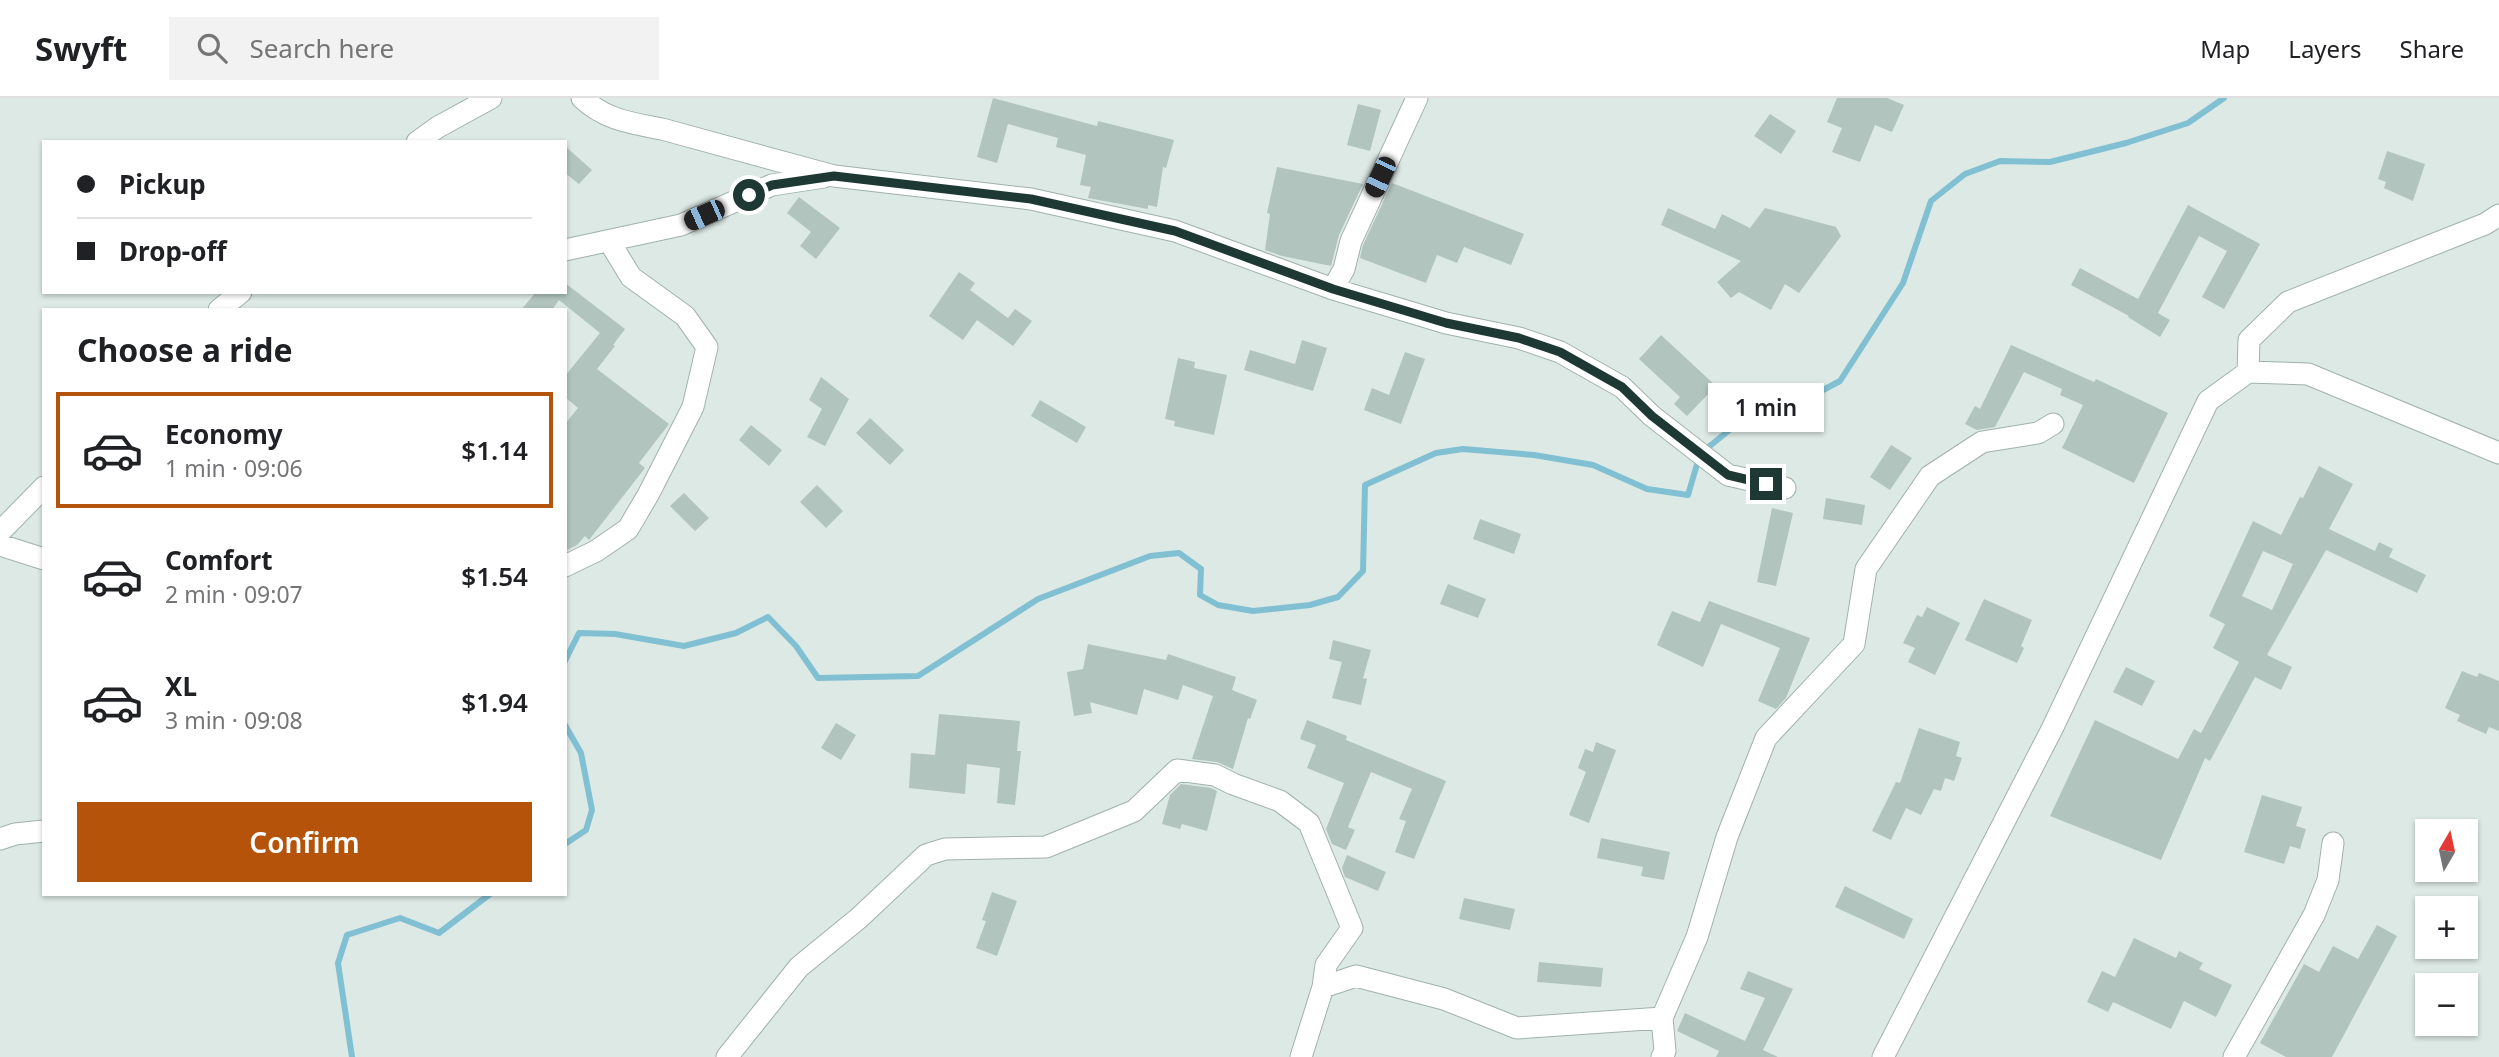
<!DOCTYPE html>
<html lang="en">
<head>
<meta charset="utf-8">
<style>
	:root { --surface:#fff; --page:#f2f2f2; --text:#202124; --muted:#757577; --line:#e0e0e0; --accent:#b45309 }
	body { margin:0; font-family:"Noto Sans",sans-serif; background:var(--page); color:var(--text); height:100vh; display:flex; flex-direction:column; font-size:26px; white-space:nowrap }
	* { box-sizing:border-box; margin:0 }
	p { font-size:23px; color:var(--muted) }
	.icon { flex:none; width:38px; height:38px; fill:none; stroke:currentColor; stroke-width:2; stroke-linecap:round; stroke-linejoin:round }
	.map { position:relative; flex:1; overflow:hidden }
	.panel { position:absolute; left:42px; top:210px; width:525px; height:588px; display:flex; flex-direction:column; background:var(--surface); border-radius:0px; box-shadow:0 2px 5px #0004 }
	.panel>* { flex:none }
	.guide { position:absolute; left:42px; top:42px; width:525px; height:154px; border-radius:0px; box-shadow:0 2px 5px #0004; display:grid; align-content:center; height:154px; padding:0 35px; background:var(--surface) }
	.needle { width:46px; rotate:9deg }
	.fabs { position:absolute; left:2415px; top:721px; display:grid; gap:14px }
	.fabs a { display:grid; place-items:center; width:63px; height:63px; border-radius:0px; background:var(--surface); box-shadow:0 2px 5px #0004; font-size:35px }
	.end { position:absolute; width:32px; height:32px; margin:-16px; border:9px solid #1e3933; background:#fff; box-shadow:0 0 0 4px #fff }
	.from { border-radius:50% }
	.bubble { position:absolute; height:49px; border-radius:0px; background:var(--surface); box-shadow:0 2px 5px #0004; font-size:23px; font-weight:600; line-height:49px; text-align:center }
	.car { position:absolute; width:21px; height:42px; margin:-21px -10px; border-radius:9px; box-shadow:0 0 5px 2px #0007; background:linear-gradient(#222 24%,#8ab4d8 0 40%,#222 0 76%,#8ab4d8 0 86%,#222 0) }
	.guide b { display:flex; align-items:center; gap:24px; height:66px; font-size:26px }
	.guide b+b { border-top:2px solid var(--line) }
	.guide i { width:18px; height:18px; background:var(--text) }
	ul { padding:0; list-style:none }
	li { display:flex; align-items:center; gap:21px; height:116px; margin:0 14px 10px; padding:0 21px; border:4px solid transparent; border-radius:0px }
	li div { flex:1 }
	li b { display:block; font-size:26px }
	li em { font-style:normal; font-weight:600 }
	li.on { border-color:var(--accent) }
	li>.icon { width:63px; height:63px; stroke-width:1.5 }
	h2 { padding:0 35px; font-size:32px; line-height:84px }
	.primary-button { display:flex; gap:14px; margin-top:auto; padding:14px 35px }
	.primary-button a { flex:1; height:80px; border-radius:0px; background:var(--accent); color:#fff; font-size:28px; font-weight:600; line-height:80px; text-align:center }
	header { display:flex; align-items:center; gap:42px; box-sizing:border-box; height:98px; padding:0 35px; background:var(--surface); border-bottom:2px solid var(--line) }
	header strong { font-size:33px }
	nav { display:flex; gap:38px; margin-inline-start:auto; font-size:24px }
	.search { width:490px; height:63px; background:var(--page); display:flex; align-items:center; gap:18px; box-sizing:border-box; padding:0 24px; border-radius:0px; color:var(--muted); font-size:26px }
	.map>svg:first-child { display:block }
</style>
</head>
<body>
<header>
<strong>Swyft</strong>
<div class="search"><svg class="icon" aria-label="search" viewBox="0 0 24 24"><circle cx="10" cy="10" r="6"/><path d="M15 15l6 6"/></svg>Search here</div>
<nav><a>Map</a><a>Layers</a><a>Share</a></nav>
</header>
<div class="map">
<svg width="2499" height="959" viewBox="0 0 2499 959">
	<rect width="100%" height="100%" fill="#dde9e5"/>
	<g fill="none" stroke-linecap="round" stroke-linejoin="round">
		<!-- stream -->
		<path stroke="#81c0d2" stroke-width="6" d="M565 563 579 535 615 536 684 548 736 535 768 519 796 548 818 580 918 578 1038 501 1150 458 1179 455 1201 471 1200 497 1218 507 1253 513 1310 507 1338 499 1363 473 1365 387 1436 355 1463 351 1534 357 1593 367 1647 391 1688 397 1700 356 1738 325 1808 300 1840 283 1903 185 1931 103 1965 76 2000 63 2050 64 2126 45 2188 25 2224 0
			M565 627 581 655 592 712 586 732 565 746
			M352 959 338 865 347 837 400 820 439 835 490 796"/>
	</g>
	<!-- building -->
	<path fill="#b2c4be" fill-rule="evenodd" d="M993 0 1097 28 1098 23 1174 42 1166 70 1163 69 1157 109 1148 107V111L1088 100 1091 89 1080 87 1086 57 1056 49 1058 40 1008 26 997 65 977 59Z
		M1837 0H1887L1904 7 1892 34 1875 27 1860 64 1832 54 1842 30 1827 24Z
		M1358 6 1381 12 1370 53 1347 47Z
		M1770 16 1796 33 1781 56 1754 38Z
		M565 48 592 72 579 86 565 75Z
		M2387 53 2425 66 2413 103 2384 90 2386 84 2378 81Z
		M1277 69 1363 86 1339 137 1331 168 1282 158 1265 152 1270 116 1267 115Z
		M1392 85 1524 136 1511 167 1464 149 1457 165 1437 157 1426 185 1360 160 1363 147Z
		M799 99 840 130 816 161 800 148 811 134 787 115Z
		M2188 107 2260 146 2224 211 2202 199 2227 153 2199 138 2158 215 2170 222 2160 239 2128 219 2129 218 2071 187 2080 170 2138 201Z
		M1668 110 1715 131 1722 116 1750 130 1765 110 1836 129 1841 138 1799 195 1785 186 1771 212 1739 194 1731 200 1717 184 1741 163 1661 127Z
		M959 174 975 185 970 192 1008 220 1015 211 1032 223 1013 248 977 222 963 242 929 218Z
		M565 185 625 231 613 247 615 248 597 271 669 326 639 365 645 370 589 442 585 438 577 447 565 453V326L578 310 565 299V278L600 235 559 202 552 212H521L536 194H565Z
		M1661 237 1716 288 1687 318 1674 306 1680 299 1639 261Z
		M1302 242 1327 250 1313 293 1244 272 1250 252 1295 266Z
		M2011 247 2094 284 2096 281 2168 315 2134 385 2062 350 2083 307 2060 297 2062 291 2024 274 1995 329 1977 332 1965 326 1975 308 1980 311Z
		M1405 254 1425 261 1401 326 1364 312 1372 290 1389 297Z
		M1178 260 1195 264 1194 270 1227 277 1214 337 1174 328 1175 323 1165 321Z
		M821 279 849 301 825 348 807 339 822 311 809 302Z
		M1040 302 1086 329 1077 345 1031 318Z
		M870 320 904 352 890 367 856 335Z
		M751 327 782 352 769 368 739 342Z
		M1891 347 1912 360 1890 392 1870 379Z
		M2319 368 2353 386 2329 431 2375 453 2379 444 2393 451 2389 459 2426 477 2417 495 2326 452 2267 557 2292 569 2281 592 2255 579 2210 663 2205 660 2161 762 2050 718 2095 622 2178 661 2194 631 2201 635 2239 564 2213 550 2225 526 2209 518 2253 423 2281 437 2300 399 2303 400ZM2263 453 2293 466 2272 512 2242 498Z
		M817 387 843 413 826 430 800 404Z
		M684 395 709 420 695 433 670 408Z
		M1826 400 1865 407 1862 427 1823 421Z
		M1772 410 1793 415 1776 488 1757 484Z
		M1480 421 1521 436 1514 456 1473 441Z
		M1448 486 1486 501 1478 520 1440 506Z
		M1984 501 2032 522 2021 548 2024 550 2017 565 1965 542Z
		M1709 503 1810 540 1786 600 1776 611 1758 603 1780 550 1721 526 1703 569 1657 547 1672 513 1700 524Z
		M1927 509 1960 525 1935 577 1908 564 1915 550 1903 545 1917 517 1922 519Z
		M1333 542 1371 552 1363 580 1367 581 1361 607 1332 600 1342 564 1329 561Z
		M1088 546 1166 562 1168 556 1236 579 1232 592 1257 602 1250 621 1248 620 1233 671 1217 664 1192 661 1213 598 1183 587 1178 602 1144 591 1137 617 1090 604 1092 615 1074 618 1067 574 1083 571Z
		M2126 569 2155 583 2142 608 2113 594Z
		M2462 573 2477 579 2479 575 2499 583V633L2489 629 2486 636 2457 623 2460 617 2445 610Z
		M939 616 1020 623 1017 653H1021L1015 707 997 705 1000 670 967 666 965 696 909 690 911 655 935 657Z
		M1307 622 1347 638 1346 642 1446 683 1414 761 1395 754 1406 723 1399 721 1412 691 1371 674 1348 729 1355 732 1346 752 1332 746 1326 731 1344 685 1307 670 1316 647 1300 641Z
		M836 625 856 637 841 662 821 650Z
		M1919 630 1960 644 1956 658 1962 660 1954 683 1945 680 1941 693 1934 691 1921 717 1906 710 1891 742 1872 733 1896 684 1900 685Z
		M1596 644 1616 652 1589 725 1569 717 1586 674 1578 670 1585 651 1593 654Z
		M1181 686 1211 690 1217 693 1207 733 1182 726 1180 731 1162 726 1170 697Z
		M2262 697 2302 709 2296 728 2306 731 2300 751 2290 748 2284 766 2244 754Z
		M1601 740 1670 754 1664 782 1641 778 1643 769 1597 760Z
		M1347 757 1386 774 1378 793 1345 779 1342 770Z
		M1845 788 1913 821 1904 841 1835 809Z
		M992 794 1017 803 997 858 976 850 986 823 982 822Z
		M1464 800 1515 811 1510 832 1459 821Z
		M2377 827 2397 838 2332 959H2286L2260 945 2304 866 2319 874 2333 848 2358 861Z
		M2134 840 2176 860 2179 853 2203 865 2199 871 2232 887 2216 919 2184 903 2171 931 2113 904 2108 914 2087 904 2102 873 2115 879Z
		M1539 864 1603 870 1601 889 1537 884Z
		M1748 873 1793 891 1763 952 1778 959H1716L1719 953 1677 933 1685 915 1745 943 1765 900 1740 891Z"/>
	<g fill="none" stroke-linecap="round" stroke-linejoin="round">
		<!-- minor casing -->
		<g stroke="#a0b1ac" stroke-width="23">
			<path id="minor" d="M582 0C605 22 631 25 662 31L834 78 1031 101 1175 133 1333 191 1446 225 1519 240 1560 254 1622 289 1652 318 1728 377 1785 390
				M417 44 438 29 491 0
				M565 152 681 127 772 87 824 79
				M1333 191 1344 171 1351 143 1417 0
				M219 212 241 194
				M2248 274 2249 242 2288 204 2485 126 2499 117
				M0 434 44 389
				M0 447 44 461
				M565 468 596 453 628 431 648 397 693 309 707 249 685 218 631 179 609 143
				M0 741 15 736 44 733
				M1323 889 1356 878 1444 901 1517 930 1662 920
				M727 959 799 869 859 820 926 757 945 751 1046 749 1134 713 1177 672 1215 677 1233 686 1280 703 1309 725 1352 830 1326 867 1323 889 1301 959
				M1662 959 1665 953 1662 920 1697 839 1727 739 1766 640 1854 546 1866 471 1930 378 1982 344 2038 335 2053 326
				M1883 959 2052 631 2208 303 2248 274 2308 276 2499 355
				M2234 959 2314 817 2328 782 2333 745"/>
		</g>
		<!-- minor -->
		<use href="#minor" stroke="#fff" stroke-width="21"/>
	</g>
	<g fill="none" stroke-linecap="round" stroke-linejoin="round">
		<!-- route -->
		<path stroke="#1e3933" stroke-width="9" d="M749 97 772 87 834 78 1031 101 1175 133 1333 191 1446 225 1519 240 1560 254 1622 289 1652 318 1728 377 1766 386"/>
	</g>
</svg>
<div class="fabs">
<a><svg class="needle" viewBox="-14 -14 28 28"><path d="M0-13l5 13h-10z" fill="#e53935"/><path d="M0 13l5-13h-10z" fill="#757577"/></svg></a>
<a>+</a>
<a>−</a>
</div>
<i class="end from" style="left:749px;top:97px"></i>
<i class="end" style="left:1766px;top:386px"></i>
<div class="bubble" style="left:1708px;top:285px;width:116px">1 min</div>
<i class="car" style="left:1380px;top:79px;rotate:205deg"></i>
<i class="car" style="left:704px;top:117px;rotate:246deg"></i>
<div class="guide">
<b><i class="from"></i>Pickup</b>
<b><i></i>Drop-off</b>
</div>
<section class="panel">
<h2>Choose a ride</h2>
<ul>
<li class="on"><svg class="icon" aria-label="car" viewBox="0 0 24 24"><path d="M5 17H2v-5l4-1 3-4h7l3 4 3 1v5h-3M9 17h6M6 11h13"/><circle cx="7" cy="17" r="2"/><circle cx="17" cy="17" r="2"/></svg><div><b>Economy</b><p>1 min · 09:06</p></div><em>$1.14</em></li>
<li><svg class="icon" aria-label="car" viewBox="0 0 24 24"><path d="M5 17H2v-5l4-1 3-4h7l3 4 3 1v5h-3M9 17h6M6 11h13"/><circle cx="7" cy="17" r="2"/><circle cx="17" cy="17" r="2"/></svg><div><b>Comfort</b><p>2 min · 09:07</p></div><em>$1.54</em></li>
<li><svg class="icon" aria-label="car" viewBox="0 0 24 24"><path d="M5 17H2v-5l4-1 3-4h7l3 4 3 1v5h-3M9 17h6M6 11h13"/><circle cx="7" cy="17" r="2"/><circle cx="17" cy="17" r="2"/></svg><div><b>XL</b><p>3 min · 09:08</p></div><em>$1.94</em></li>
</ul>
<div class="primary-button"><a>Confirm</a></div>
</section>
</div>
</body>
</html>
